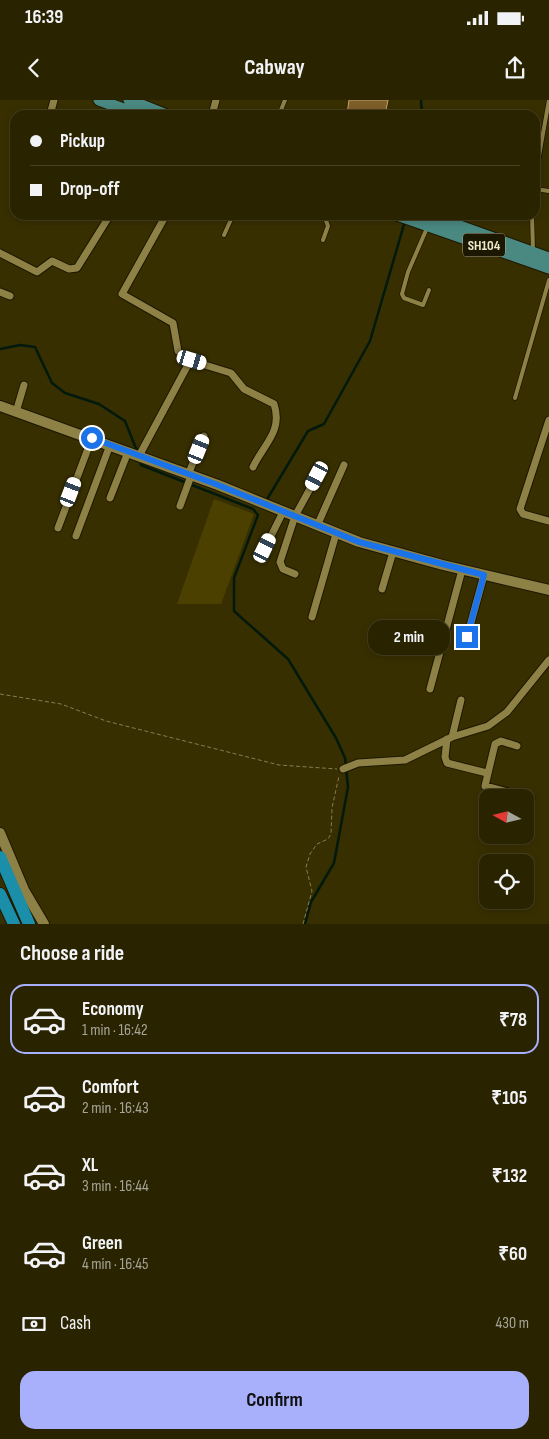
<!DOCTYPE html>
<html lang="en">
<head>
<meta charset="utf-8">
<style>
	:root { --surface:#2a2300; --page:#322b0a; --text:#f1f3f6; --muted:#a5a499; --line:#464022; --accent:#a8b0fc }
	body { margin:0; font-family:"Sofia Sans Condensed",sans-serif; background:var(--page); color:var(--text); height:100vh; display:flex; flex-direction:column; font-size:19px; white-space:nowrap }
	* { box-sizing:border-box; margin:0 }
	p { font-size:16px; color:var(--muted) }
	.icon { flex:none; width:28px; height:28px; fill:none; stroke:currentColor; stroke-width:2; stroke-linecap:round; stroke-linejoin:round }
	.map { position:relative; height:824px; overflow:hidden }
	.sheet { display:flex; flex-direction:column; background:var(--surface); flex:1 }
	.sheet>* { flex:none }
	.banner { position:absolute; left:10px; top:10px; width:530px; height:110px; border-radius:15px; box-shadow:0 2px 8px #0003,0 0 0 1px var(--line); display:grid; align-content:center; height:110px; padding:0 20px; background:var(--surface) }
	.needle { width:32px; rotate:278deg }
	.buttons { position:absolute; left:479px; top:689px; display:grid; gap:10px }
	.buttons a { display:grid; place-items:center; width:55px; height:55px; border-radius:10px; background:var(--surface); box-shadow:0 2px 8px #0003,0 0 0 1px var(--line); font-size:25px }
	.end { position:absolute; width:22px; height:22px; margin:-11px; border:6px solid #1a73e8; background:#fff; box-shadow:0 0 0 2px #fff }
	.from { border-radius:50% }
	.bubble { position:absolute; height:35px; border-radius:15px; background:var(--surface); box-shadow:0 2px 8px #0003,0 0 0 1px var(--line); font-size:16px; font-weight:700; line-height:35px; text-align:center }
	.car { position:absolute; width:15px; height:30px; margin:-15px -8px; border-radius:6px; box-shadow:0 0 4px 1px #0007; background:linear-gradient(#fff 24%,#345 0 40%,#fff 0 76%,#345 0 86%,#fff 0) }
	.banner b { display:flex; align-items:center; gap:18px; height:48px; font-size:19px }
	.banner b+b { border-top:1px solid var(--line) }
	.banner i { width:12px; height:12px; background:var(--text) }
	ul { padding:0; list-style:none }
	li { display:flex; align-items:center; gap:15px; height:70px; margin:0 10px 8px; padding:0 10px; border:2px solid transparent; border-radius:15px }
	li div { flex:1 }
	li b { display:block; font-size:19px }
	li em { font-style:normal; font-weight:700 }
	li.on { border-color:var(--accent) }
	li>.icon { width:45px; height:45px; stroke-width:1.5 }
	h2 { padding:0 20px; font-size:22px; line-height:60px }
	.pay { display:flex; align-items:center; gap:12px; height:55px; padding:0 20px; font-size:19px }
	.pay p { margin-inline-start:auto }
	.primary-button { display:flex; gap:10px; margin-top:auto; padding:10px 20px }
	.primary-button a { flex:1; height:58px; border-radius:15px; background:var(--accent); color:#111; font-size:20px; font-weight:700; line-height:58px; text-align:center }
	.status { display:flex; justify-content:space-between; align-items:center; height:35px; padding:0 25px; background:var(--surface); direction:ltr }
	.status svg { height:14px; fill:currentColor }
	header { display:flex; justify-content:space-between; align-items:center; height:65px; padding:0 20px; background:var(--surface); font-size:22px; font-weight:700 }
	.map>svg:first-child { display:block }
</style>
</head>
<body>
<div class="status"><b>16:39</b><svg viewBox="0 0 49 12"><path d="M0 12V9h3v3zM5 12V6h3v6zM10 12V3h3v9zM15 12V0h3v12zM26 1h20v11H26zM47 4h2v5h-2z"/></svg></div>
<header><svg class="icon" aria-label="back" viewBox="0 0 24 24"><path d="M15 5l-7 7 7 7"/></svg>Cabway<svg class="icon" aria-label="share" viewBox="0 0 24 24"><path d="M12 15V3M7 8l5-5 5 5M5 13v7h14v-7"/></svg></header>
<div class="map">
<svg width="549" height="824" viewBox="0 0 549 824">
	<rect width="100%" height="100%" fill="#382f00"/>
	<!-- green -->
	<path fill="#4b4000" d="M214 399 254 414 221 504H177Z"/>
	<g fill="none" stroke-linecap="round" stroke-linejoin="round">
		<!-- stream -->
		<path stroke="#02190d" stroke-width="2.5" d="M421 0 422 15
			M0 249 20 245 35 247 52 283 65 293 99 304 125 321 137 351
			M140 361 141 365 253 409 258 415 234 478V511L288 559 336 638 345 658 348 687 334 763 311 802 305 824
			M266 401 308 331 324 324 370 241 405 121"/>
	</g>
	<!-- building -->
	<path fill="#7e5e29" stroke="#c3a26c" d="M349 0H388L385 15H347Z"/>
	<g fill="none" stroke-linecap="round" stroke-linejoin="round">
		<!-- lane casing -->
		<g stroke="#1d1700" stroke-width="5.5">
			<path id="lane" d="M279 15 285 0
				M535 78 549 0
				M535 89 549 91
				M532 115 533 150
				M427 128 408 172 402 194 404 198 423 205 429 190
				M224 135 233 115
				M323 140 328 126 324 115
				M515 298 549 180"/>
		</g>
		<!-- street casing -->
		<g stroke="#1d1700" stroke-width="9">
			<path id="street" d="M50 15 54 0
				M212 15 216 0
				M166 115 122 194 173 223 178 251
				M0 153 37 172 52 161 69 169 77 168 110 115
				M0 192 10 196
				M16 312 24 285
				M549 320 520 409 523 414 549 421
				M139 356 190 261H192L231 273 244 289 274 304C283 331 264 344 253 367
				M188 375 204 336
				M110 398 128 352
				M180 406 191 376
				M317 426 344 365
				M58 428 92 338
				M76 436 110 345
				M265 448 283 412
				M295 474 283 469 280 462 295 416 317 376
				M382 489 393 452
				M312 517 336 434
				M467 537 484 475
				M430 589 462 470
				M452 637 461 600
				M447 639 445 657 447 663 487 673
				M517 646 501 641 495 644 485 686 531 698
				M343 669 358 663 405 660 452 637 488 626 507 612 549 560"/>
		</g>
		<!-- secondary casing -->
		<g stroke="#1d1700" stroke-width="12">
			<path id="secondary" d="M0 306 218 385 359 442 443 465 549 490
				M0 733 24 790 44 824"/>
		</g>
		<!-- primary casing -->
		<g stroke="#1d1700" stroke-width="13">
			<path id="primary" d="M99 0 140 15
				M129 0 167 15
				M397 115 549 168
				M429 115 549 158"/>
		</g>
		<!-- highway casing -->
		<g stroke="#1d1700" stroke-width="14">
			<path id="highway" d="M0 757 29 824
				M0 794 14 824"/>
		</g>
		<!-- path -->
		<path stroke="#847c54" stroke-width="1" stroke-dasharray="4 2.5" stroke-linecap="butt" d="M0 594 61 604 106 621 279 665 337 669
			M303 824 312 791 306 767 310 754 317 744 328 739 331 734 332 708 339 676"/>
		<!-- lane -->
		<use href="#lane" stroke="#8d8146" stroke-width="4"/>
		<!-- street -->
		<use href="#street" stroke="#8d8146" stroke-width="7"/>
		<!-- secondary -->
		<use href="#secondary" stroke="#8d8146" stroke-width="10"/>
		<!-- primary -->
		<use href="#primary" stroke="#498981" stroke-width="11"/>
		<!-- highway -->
		<use href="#highway" stroke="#1b8ea9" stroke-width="12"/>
	</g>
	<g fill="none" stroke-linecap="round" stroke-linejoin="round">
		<!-- route -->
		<path stroke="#1a73e8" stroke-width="6" d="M92 338 218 385 359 442 484 475 467 537"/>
	</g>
	<g text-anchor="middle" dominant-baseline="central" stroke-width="4" stroke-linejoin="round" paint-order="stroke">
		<!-- shield labels -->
		<rect fill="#1c1701" stroke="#b0aa8e" stroke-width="1" x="463" y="133.5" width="42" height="23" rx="4"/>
		<g font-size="14" font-weight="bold" fill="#efe9cb">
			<text x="484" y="145">SH104</text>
		</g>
	</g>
</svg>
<div class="buttons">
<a><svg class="needle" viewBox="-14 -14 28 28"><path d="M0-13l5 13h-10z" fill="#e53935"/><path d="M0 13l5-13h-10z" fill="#a5a499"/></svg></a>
<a><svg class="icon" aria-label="locate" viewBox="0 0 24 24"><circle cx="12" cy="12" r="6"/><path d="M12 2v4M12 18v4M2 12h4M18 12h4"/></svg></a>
</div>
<i class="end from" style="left:92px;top:338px"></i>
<i class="end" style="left:467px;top:537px"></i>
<div class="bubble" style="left:368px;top:520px;width:82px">2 min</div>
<i class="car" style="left:192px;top:260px;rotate:107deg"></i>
<i class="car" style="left:199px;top:349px;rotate:22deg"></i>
<i class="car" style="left:317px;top:376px;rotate:208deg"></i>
<i class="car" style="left:71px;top:392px;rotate:21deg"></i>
<i class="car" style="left:265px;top:448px;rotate:26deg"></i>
<div class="banner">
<b><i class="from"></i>Pickup</b>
<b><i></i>Drop-off</b>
</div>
</div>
<section class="sheet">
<h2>Choose a ride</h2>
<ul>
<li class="on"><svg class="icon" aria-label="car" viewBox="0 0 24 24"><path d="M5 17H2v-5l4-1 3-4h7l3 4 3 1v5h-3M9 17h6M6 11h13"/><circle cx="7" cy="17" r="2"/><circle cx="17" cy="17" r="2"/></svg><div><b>Economy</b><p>1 min · 16:42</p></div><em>₹78</em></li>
<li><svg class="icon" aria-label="car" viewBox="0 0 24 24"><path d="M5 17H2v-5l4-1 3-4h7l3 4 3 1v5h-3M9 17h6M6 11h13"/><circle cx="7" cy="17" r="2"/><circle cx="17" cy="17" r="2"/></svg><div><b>Comfort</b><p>2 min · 16:43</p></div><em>₹105</em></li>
<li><svg class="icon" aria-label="car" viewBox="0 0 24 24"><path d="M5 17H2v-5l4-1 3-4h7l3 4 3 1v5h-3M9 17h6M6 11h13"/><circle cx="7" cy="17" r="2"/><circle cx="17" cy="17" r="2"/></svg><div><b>XL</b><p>3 min · 16:44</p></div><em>₹132</em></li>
<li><svg class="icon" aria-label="car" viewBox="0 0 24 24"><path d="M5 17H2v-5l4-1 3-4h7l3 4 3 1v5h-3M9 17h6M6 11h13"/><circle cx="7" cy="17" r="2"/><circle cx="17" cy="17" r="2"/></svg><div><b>Green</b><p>4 min · 16:45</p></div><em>₹60</em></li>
</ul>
<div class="pay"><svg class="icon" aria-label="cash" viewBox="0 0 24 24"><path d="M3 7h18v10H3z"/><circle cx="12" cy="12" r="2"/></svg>Cash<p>430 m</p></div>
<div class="primary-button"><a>Confirm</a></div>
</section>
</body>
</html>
